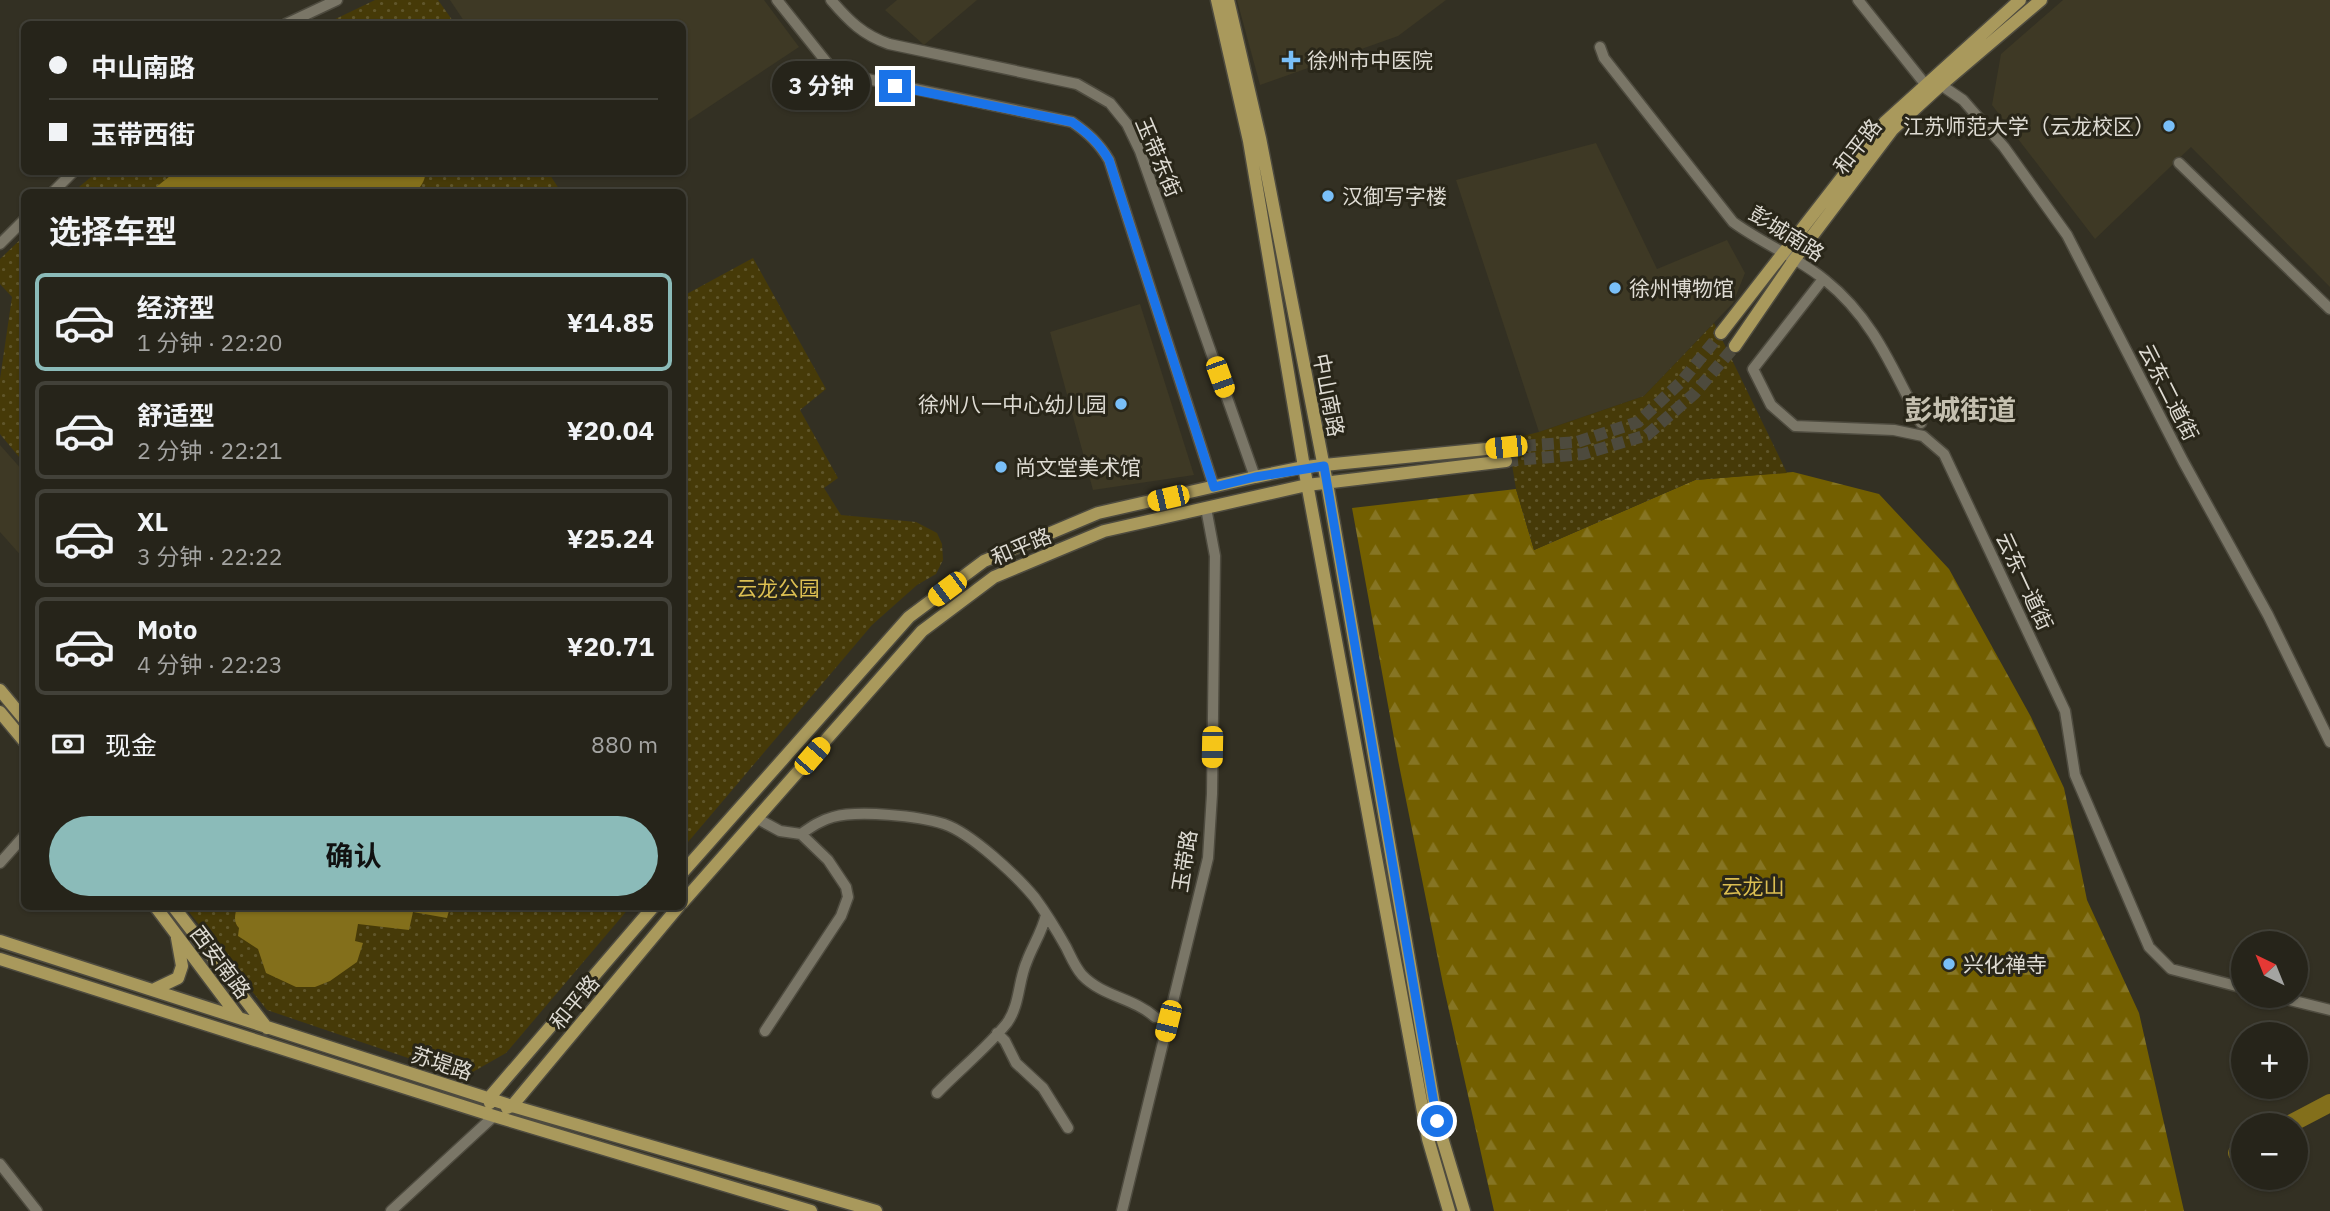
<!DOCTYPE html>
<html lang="zh">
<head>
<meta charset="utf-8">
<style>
	:root { --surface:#26241a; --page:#2e2c23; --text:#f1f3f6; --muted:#a4a4a2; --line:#424139; --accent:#8bbbb9 }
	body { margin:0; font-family:"IBM Plex Sans","Noto Sans SC",sans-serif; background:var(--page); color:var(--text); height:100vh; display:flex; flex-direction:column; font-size:26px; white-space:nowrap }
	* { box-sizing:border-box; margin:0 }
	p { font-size:23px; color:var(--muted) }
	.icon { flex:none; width:38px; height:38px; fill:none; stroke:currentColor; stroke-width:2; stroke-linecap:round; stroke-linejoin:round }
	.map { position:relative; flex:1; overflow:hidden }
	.panel { position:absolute; left:21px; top:189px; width:665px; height:721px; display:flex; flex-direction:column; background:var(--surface); border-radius:10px; box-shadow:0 2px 5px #0004,0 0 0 2px var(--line) }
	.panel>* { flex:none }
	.guide { position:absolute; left:21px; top:21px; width:665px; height:154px; border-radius:10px; box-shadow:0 2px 5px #0004,0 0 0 2px var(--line); display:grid; align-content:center; height:154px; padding:0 28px; background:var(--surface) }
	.needle { width:46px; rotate:317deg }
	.tools { position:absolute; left:2231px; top:931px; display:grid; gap:14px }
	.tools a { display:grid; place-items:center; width:77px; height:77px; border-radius:50%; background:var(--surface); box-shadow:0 2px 5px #0004,0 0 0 2px var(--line); font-size:35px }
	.end { position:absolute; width:32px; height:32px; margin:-16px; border:9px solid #1a73e8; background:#fff; box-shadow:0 0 0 4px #fff }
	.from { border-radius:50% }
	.bubble { position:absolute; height:49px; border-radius:24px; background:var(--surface); box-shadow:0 2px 5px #0004,0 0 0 2px var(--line); font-size:23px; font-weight:700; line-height:49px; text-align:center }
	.car { position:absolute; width:21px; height:42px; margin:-21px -10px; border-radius:9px; box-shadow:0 0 5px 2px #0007; background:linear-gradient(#f5c518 24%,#345 0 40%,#f5c518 0 76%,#345 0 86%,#f5c518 0) }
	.guide b { display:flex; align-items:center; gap:24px; height:66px; font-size:26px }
	.guide b+b { border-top:2px solid var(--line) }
	.guide i { width:18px; height:18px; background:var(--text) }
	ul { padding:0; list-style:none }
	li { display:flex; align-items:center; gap:21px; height:98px; margin:0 14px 10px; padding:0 14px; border:4px solid var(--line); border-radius:10px }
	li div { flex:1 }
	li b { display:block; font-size:26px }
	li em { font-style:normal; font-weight:700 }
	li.current { border-color:var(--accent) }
	li>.icon { width:63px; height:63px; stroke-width:1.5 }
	h2 { padding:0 28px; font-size:32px; line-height:84px }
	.pay { display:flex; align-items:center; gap:18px; height:77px; padding:0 28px; font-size:26px }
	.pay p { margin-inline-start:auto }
	.cta { display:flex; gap:14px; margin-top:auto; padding:14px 28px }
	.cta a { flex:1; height:80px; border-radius:42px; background:var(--accent); color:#111; font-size:28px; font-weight:700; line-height:80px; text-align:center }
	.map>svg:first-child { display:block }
</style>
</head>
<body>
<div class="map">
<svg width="2330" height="1211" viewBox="0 0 2330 1211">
	<defs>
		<pattern id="forest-firs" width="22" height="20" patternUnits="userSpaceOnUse" patternTransform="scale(1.75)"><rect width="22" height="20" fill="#735f00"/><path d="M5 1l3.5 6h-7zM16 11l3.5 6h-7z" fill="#867524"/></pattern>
		<pattern id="park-dots" width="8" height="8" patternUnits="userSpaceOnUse" patternTransform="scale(1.75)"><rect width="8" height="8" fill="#463a08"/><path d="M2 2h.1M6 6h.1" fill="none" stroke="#60562b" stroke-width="1.8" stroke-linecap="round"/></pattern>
	</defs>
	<rect width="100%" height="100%" fill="#333023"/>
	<!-- built -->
	<path fill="#3e3925" d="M450 0H764L799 47 683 124 682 24H466Z
		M897 0H977L924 45 885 10Z
		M1237 0H1446L1398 36 1260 85Z
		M2063 0H2330V287L2191 147 2095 239 1992 105 2001 54Z
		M1596 143 1657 269 1727 240 1745 273 1733 303 1644 396 1539 432 1456 180Z
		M1140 304 1194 475 1093 490 1050 332Z
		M0 445 24 472V559L0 532Z"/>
	<!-- forest -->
	<path fill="url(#forest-firs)" d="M1793 472 1879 494 1949 569 2031 717 2064 788 2087 900 2139 1013 2184 1211H1494L1443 984 1398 760 1352 508 1516 489 1534 550 1695 480Z"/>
	<!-- park -->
	<path fill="url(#park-dots)" d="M375 0H438L455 24H325Z
		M97 172H548L561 192H73Z
		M24 236V463L0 434V379L12 297 0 284V259Z
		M753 258 826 389 800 410 838 478 824 488 841 515 916 522 937 533 942 544 943 560 936 574 917 585 872 625 683 848V296Z
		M1714 323 1787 473 1695 480 1534 550 1516 489 1508 440 1539 432 1644 396Z
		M185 907H630L506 1053 464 1077 267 1010Z"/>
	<!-- water -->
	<path fill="#836f1b" d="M175 172H226L250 177 262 172H425C426 180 421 186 416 192H150Z
		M237 907V906L450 907 447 918 413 912 409 930 358 924 355 941 363 943 357 962 330 981 315 987H296L266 973 258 949 238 936 239 928C233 922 235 914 237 907Z"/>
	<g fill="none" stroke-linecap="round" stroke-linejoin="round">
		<!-- river -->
		<path stroke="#836f1b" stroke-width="18" d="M2288 1125 2330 1103
			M2237 1153 2244 1149"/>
		<!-- major-tunnel -->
		<path stroke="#4d4a3d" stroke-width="12" stroke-dasharray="12 6" stroke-linecap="butt" d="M1506 447 1577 442 1638 422 1682 381 1721 333
			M1506 461 1583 454 1647 435 1694 394 1735 346"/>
		<!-- minor casing -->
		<g stroke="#4e4b3f" stroke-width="13">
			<path id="minor" d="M777 0 828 64 853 76 1072 122C1088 133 1099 143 1109 160L1214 487
				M831 0C849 21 863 35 889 44L1077 84 1110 103 1127 124 1140 151 1255 477
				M1858 0 1925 84 1941 85 1963 100 2004 147 2067 235 2183 461 2268 615 2330 742
				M286 24 337 0
				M1600 47 1604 58 1733 222C1763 244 1797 257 1825 280 1874 319 1893 370 1921 423
				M2179 163 2330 309
				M53 192 73 172
				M0 244 24 220
				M1823 279 1753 369 1771 405 1795 426 1894 430 1923 436 1944 454 2065 711 2075 775 2149 947 2171 969 2244 988
				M756 818 780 831 801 834 828 860 846 887 848 897 841 916 765 1031
				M801 834C811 827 821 820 833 817 859 810 919 816 944 824 971 833 1017 876 1035 898 1046 913 1057 931 1066 947 1071 957 1075 967 1082 975 1103 997 1132 997 1155 1017
				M0 863 24 836
				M2274 996 2330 1010
				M997 1033 1005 1041 1016 1063 1043 1088 1068 1128
				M937 1093C959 1070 987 1048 1007 1023 1020 1005 1018 981 1027 961 1033 945 1042 932 1046 915
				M0 1164 37 1211
				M391 1211 494 1116
				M1122 1211 1208 858 1212 794 1215 556 1206 508"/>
		</g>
		<!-- major casing -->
		<g stroke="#4e4b3f" stroke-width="15">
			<path id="major" d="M1217 0 1249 141 1304 467 1428 1139 1449 1211
				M1228 0 1260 138 1327 483 1437 1121 1464 1211
				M1721 333 1885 122 2020 0
				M1735 346 1794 260 1893 129 1941 85 2041 0
				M0 690 24 719
				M0 712 24 741
				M682 873 909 617 984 561 1098 513 1255 477 1304 467 1506 447
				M682 903 922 631 994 577 1104 531 1307 485 1506 461
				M155 906 239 1018
				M173 906 267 1028
				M0 941 512 1106 876 1211
				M0 959 494 1116 811 1211
				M155 989 178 978 182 966 177 938
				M490 1103 489 1098 654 906
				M507 1108 512 1106 679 906"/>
		</g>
		<!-- minor -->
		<use href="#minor" stroke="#7a7667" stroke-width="10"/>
		<!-- major -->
		<use href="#major" stroke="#a9995c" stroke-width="12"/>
	</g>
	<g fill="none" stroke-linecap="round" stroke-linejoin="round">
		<!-- route -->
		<path stroke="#1a73e8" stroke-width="9" d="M895 86 1072 122C1088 133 1099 143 1109 160L1214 487 1255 477 1324 466 1437 1121"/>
	</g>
	<!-- markers -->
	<g fill="#79bff8" stroke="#292619" stroke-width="2.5">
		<path d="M1287.5 49.5h7v7h7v7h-7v7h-7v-7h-7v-7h7z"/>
		<circle cx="2169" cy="126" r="7"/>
		<circle cx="1328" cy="196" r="7"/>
		<circle cx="1615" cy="288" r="7"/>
		<circle cx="1121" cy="404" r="7"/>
		<circle cx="1001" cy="467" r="7"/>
		<circle cx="1949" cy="964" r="7"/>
	</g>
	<g text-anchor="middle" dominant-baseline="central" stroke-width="6" stroke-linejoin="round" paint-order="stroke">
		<!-- poi labels -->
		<g font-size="21" fill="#dedbd3" stroke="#292619" text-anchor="start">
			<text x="1307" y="60">徐州市中医院</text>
			<text x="2155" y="126" text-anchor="end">江苏师范大学（云龙校区）</text>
			<text x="1342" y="196">汉御写字楼</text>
			<text x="1629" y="288">徐州博物馆</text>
			<text x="1107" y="404" text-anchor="end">徐州八一中心幼儿园</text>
			<text x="1015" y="467">尚文堂美术馆</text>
			<text x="1963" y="964">兴化禅寺</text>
		</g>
		<!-- street labels -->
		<g font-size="21" fill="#dedbd3" stroke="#292619">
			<text transform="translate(1857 146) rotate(-52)">和平路</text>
			<text transform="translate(1159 157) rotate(67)">玉带东街</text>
			<text transform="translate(1787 233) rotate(32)">彭城南路</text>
			<text transform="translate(2169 392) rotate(63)">云东二道街</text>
			<text transform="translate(1329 395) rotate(79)">中山南路</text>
			<text transform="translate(1021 546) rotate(-23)">和平路</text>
			<text transform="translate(2025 581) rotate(65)">云东一道街</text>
			<text transform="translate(1184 861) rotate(-81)">玉带路</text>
			<text transform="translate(221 962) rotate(53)">西安南路</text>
			<text transform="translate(574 1002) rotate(-50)">和平路</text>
			<text transform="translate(442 1063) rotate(18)">苏堤路</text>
		</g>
		<!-- park labels -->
		<g font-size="21" fill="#dcbf52" stroke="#292619">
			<text x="778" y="588">云龙公园</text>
			<text x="1753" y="886">云龙山</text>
		</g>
		<!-- district labels -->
		<g font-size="28" font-weight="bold" fill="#c5c0b0" stroke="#292619">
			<text x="1960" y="409">彭城街道</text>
		</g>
	</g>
</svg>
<div class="tools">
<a><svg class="needle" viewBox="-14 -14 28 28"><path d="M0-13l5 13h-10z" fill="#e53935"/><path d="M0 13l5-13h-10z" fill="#a4a4a2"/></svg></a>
<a>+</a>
<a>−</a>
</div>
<i class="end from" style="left:1437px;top:1121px"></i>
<i class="end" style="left:895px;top:86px"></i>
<div class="bubble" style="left:772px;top:61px;width:98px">3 分钟</div>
<i class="car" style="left:1220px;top:377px;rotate:160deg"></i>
<i class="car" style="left:1506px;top:447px;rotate:264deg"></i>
<i class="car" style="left:1168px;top:498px;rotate:257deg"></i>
<i class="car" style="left:947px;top:589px;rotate:233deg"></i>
<i class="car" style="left:1212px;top:747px;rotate:181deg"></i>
<i class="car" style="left:812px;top:756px;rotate:41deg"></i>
<i class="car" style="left:1168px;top:1021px;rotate:194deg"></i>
<div class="guide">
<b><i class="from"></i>中山南路</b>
<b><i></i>玉带西街</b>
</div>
<section class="panel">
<h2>选择车型</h2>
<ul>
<li class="current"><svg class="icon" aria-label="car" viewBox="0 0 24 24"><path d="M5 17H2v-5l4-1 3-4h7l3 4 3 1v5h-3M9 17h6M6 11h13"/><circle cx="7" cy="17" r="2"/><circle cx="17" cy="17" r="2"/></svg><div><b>经济型</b><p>1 分钟 · 22:20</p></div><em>¥14.85</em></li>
<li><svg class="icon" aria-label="car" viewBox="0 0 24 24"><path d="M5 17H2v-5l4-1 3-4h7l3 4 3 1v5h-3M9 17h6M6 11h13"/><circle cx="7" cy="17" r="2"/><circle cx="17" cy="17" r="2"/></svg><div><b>舒适型</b><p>2 分钟 · 22:21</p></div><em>¥20.04</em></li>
<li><svg class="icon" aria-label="car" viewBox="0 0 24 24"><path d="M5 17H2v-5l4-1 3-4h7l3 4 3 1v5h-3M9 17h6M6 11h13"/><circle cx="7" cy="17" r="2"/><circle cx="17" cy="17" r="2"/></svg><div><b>XL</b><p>3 分钟 · 22:22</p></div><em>¥25.24</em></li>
<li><svg class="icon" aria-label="car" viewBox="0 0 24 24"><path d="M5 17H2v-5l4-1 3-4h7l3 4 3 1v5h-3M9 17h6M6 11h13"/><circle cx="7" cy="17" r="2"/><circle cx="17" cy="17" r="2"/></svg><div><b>Moto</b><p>4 分钟 · 22:23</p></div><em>¥20.71</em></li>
</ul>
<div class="pay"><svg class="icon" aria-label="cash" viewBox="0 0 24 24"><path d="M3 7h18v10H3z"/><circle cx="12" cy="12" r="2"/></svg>现金<p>880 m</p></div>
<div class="cta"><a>确认</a></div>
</section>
</div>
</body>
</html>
